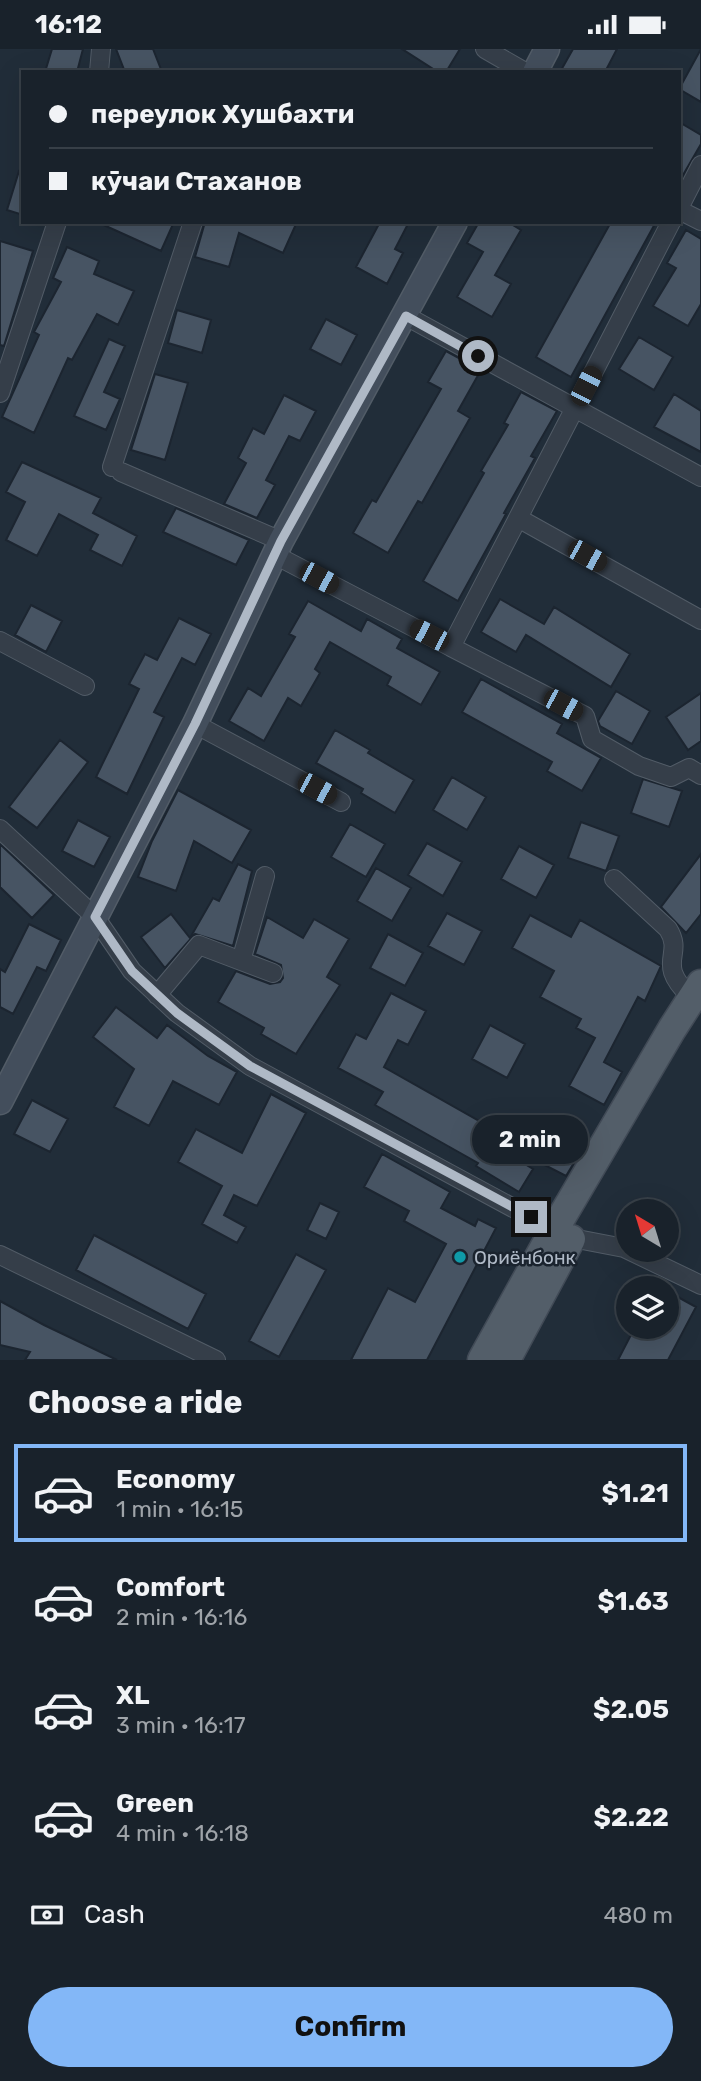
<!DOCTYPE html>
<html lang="en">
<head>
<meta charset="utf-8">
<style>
	:root { --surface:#19222b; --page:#262f37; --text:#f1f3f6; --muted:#9fa4a9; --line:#373f47; --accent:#83b7f7 }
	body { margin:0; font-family:Rubik,sans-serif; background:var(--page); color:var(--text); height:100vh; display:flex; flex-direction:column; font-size:26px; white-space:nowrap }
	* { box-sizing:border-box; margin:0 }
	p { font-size:23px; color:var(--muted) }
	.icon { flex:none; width:38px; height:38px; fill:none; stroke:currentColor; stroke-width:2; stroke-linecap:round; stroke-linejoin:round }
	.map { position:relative; height:1311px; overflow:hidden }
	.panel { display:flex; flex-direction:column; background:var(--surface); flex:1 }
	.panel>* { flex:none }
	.guide { position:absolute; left:21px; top:21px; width:660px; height:154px; border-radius:0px; box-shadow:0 7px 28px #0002,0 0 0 2px var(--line); display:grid; align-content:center; height:154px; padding:0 28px; background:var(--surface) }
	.needle { width:46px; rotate:322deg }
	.controls { position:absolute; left:616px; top:1150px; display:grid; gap:14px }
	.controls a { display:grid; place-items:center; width:63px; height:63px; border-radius:50%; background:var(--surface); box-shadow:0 7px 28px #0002,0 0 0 2px var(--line); font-size:35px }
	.end { position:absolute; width:32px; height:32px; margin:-16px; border:9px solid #afb9c6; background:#111; box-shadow:0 0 0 4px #111 }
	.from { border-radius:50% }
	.bubble { position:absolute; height:49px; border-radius:24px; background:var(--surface); box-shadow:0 7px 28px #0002,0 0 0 2px var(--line); font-size:23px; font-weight:700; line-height:49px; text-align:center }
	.car { position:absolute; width:21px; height:42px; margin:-21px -10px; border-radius:9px; box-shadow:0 0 5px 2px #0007; background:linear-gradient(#222 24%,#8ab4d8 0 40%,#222 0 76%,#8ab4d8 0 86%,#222 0) }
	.guide b { display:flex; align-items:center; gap:24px; height:66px; font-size:26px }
	.guide b+b { border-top:2px solid var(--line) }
	.guide i { width:18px; height:18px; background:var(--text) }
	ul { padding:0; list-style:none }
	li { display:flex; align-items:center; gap:21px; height:98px; margin:0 14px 10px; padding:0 14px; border:4px solid transparent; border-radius:0px }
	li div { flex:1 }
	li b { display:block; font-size:26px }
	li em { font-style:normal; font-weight:700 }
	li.active { border-color:var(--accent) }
	li>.icon { width:63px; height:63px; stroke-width:1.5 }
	h2 { padding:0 28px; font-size:32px; line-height:84px }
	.pay { display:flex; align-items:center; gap:18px; height:77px; padding:0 28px; font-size:26px }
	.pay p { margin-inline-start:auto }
	.action { display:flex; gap:14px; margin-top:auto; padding:14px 28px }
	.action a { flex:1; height:80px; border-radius:42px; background:var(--accent); color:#111; font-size:28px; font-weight:700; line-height:80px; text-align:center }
	.status { display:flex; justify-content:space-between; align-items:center; height:49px; padding:0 35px; background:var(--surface); direction:ltr }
	.status svg { height:19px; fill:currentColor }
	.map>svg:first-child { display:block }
</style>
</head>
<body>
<div class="status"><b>16:12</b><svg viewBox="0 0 49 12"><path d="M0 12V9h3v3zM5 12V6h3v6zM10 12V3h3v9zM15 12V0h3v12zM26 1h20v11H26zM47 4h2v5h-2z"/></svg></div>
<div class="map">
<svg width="701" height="1311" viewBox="0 0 701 1311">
	<rect width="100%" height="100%" fill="#212d39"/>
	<!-- building -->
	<path fill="#475463" stroke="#1c2530" stroke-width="2" d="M52 0H83L77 23H45Z
		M116 0H153L162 23H125Z
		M402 0H460L446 23H438Z
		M573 0H617L605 23H560Z
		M701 0V53L679 40Z
		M679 73 701 86V95L679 133Z
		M19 122 23 123V166L7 161Z
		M97 173H174L161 202Z
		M205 173H297L283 204 239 184 229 218 195 208Z
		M380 173H409L395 200 403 204 387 235 356 218Z
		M479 173H508L521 181 495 226 511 235 492 268 457 248 483 203 467 194Z
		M611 173H656L571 328 536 308Z
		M686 181 701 190V255L688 277 653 257 676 219 667 214Z
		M0 192 33 202 4 297 0 296Z
		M67 198 99 212 94 225 134 242 118 276 97 265 72 311 68 309 34 384 2 368 39 286 34 283 61 233 53 229Z
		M177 261 211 271 202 304 168 294Z
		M326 270 357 286 341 316 310 300Z
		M639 288 673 308 654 341 619 320Z
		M109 290 125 297 104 343 120 350 106 381 74 367Z
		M446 302 481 321 458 362 470 369 422 454 418 452 388 504 353 484 372 451 376 453 441 340 428 333Z
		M155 325 188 334 165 411 131 401Z
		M521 343 557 362 531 407 535 409 504 464 506 465 458 552 423 532 484 424 481 422 508 376 504 374Z
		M674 345 701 362V403L654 378Z
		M284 346 316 362 300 392 289 387 266 431 275 436 257 469 224 455 246 414 238 409 253 379 264 385Z
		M22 413 101 449 93 464 137 487 122 517 90 501 98 486 59 465 37 507 6 491 25 453 6 443Z
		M176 459 249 491 236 516 163 483Z
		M500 550 544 575 554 558 630 605 611 638 526 586 516 603 481 583Z
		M308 552 361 582 367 570 402 590 397 599 440 623 421 656 387 636 391 628 330 593 315 620 320 624 301 657 288 649 264 692 229 672 248 639 261 647 295 588 289 585Z
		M31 556 62 572 46 603 15 586Z
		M179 569 211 585 195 616 182 609 154 663 164 668 127 745 96 728 139 640 129 635 145 605 157 611Z
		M481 630 562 675 557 684 601 709 582 742 547 722 552 713 462 663Z
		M616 642 650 662 632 695 600 677 598 672Z
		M701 644V692L688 701 666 668Z
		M335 681 370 701 368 704 414 731 395 764 361 744 363 740 316 714Z
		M60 691 88 713 37 779 9 758Z
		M452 728 486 748 467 781 433 761Z
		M643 730 682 742 669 778 631 764Z
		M178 741 251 781 232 814 194 792 176 842 138 828 152 792Z
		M78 771 110 788 94 818 62 802Z
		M581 773 619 787 606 822 568 809Z
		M350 775 385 795 366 828 331 808Z
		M427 794 462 813 443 847 408 826Z
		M0 795 54 846 32 869 0 838Z
		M519 797 554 816 536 849 501 830Z
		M701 805V865L686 884 661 858Z
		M238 815 252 822 233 897 195 885 165 919 141 888 171 865 190 889 213 849 219 852Z
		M376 819 411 839 392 872 357 852Z
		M447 864 482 882 464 916 428 897Z
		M530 866 571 888 580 871 661 917 645 952 638 948 604 1013 622 1023 604 1056 569 1037 595 989 576 979 581 970 540 948 554 922 512 899Z
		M267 868 303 889 314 870 349 890 327 928 340 936 296 1005 261 985 264 979 218 953 236 922 270 935 280 933 283 929 281 916 255 905Z
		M29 875 61 891 46 922 37 918 13 965 0 958V920L5 923Z
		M388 885 423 904 405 937 370 919Z
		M391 944 426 962 408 996 398 991 384 1018 479 1072 473 1083 533 1120 519 1143 476 1117 478 1114 375 1056 383 1043 338 1019 356 985 366 990Z
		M116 958 157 989 167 976 208 1007 237 1023 219 1056 173 1032 149 1077 114 1058 134 1020 93 988Z
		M490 976 525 995 507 1029 472 1010Z
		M271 1045 306 1064 257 1157 234 1146 224 1166 246 1178 237 1194 202 1175 222 1137 178 1113 196 1080 242 1104Z
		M32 1051 68 1070 50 1103 14 1085Z
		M551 1076 586 1094 566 1127 533 1110Z
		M382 1105 450 1143 441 1159 475 1177 478 1170 496 1179 427 1311H351L388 1239 415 1253 446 1195 404 1172 409 1162 364 1138Z
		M320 1154 339 1163 326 1190 307 1181Z
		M94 1186 206 1245 188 1280 76 1221Z
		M296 1205 326 1221 279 1308 249 1292Z
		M667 1242 696 1258 668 1311H618L635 1278H667Z
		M0 1252 44 1276 117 1311H25L30 1303 0 1296Z"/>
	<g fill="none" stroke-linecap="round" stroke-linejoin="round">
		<!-- street casing -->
		<g stroke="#525c67" stroke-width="20">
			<path id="street" d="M485 0 525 23
				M99 23 101 0
				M679 159 701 116
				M679 161 701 172
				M671 173 518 469 701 571
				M406 267 701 428
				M0 344 57 173
				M112 418 193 173
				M121 423 281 492
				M275 506 451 598 518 469
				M0 592 85 637
				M451 598 585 667 592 690 639 717 671 728 689 719 701 726
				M195 675 341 753
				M0 780 95 868 132 922 177 964 250 1017 554 1181 572 1189 624 1199 701 1236
				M614 830 668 880C685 907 654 913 691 948
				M241 912 265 827
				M157 946 199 896 273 924
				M0 1206 216 1311"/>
		</g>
		<!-- secondary casing -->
		<g stroke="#525c67" stroke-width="27">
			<path id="secondary" d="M535 23 547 0
				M0 1053 195 675 281 492 455 173"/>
		</g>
		<!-- primary casing -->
		<g stroke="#414a56" stroke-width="31">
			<path id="primary" d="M482 1311 554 1181 672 980 701 935
				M506 1311 571 1190"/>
		</g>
		<!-- street -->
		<use href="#street" stroke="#353e49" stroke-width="18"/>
		<!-- secondary -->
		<use href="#secondary" stroke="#434e5c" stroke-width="24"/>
		<!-- primary -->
		<use href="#primary" stroke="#535e69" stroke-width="28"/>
	</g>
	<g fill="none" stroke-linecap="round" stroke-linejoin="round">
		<!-- route -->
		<path stroke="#afb9c6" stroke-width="9" d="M478 307 406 267 281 492 195 675 95 868 132 922 177 964 250 1017 531 1168"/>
	</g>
	<!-- markers -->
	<circle fill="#0f9aa8" stroke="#1a232e" stroke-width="2.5" cx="460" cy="1208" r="7"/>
	<g text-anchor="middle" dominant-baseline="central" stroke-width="5" stroke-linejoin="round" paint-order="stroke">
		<!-- poi labels -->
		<g font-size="19" fill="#afb9c6" stroke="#1a232e" text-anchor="start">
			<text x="474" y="1208">Ориёнбонк</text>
		</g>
	</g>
</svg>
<div class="controls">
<a><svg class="needle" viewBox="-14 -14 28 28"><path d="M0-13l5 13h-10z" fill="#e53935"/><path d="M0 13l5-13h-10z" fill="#9fa4a9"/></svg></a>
<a><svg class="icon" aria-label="layers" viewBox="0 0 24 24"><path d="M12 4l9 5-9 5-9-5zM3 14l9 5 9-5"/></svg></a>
</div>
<i class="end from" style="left:478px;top:307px"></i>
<i class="end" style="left:531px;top:1168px"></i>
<div class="bubble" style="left:472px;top:1066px;width:116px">2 min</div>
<i class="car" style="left:586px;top:337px;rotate:27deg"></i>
<i class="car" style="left:587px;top:507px;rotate:119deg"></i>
<i class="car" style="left:319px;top:529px;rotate:118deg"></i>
<i class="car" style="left:429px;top:586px;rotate:297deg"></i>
<i class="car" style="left:563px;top:656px;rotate:118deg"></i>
<i class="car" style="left:317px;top:740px;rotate:118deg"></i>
<div class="guide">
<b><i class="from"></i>переулок Хушбахти</b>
<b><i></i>кӯчаи Стаханов</b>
</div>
</div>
<section class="panel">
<h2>Choose a ride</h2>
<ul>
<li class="active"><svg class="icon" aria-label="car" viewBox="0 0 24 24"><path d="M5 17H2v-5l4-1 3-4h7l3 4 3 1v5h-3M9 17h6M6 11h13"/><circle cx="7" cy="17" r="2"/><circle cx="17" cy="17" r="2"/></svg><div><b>Economy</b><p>1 min · 16:15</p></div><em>$1.21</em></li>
<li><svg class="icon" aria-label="car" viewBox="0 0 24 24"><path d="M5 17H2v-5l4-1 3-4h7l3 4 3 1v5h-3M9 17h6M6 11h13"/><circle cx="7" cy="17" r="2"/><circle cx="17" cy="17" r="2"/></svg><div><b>Comfort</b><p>2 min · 16:16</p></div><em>$1.63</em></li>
<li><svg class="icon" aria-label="car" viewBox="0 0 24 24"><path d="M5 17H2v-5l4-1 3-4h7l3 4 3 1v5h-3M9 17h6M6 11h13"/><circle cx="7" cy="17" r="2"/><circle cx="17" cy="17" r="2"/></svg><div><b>XL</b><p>3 min · 16:17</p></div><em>$2.05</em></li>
<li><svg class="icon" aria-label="car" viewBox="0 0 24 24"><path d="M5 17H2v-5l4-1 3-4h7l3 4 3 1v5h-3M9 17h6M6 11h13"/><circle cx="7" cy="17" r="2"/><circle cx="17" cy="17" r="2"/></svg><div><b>Green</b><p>4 min · 16:18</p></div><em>$2.22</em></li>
</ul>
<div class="pay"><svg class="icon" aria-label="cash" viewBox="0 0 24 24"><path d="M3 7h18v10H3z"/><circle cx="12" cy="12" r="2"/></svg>Cash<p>480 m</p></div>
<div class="action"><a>Confirm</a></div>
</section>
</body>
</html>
